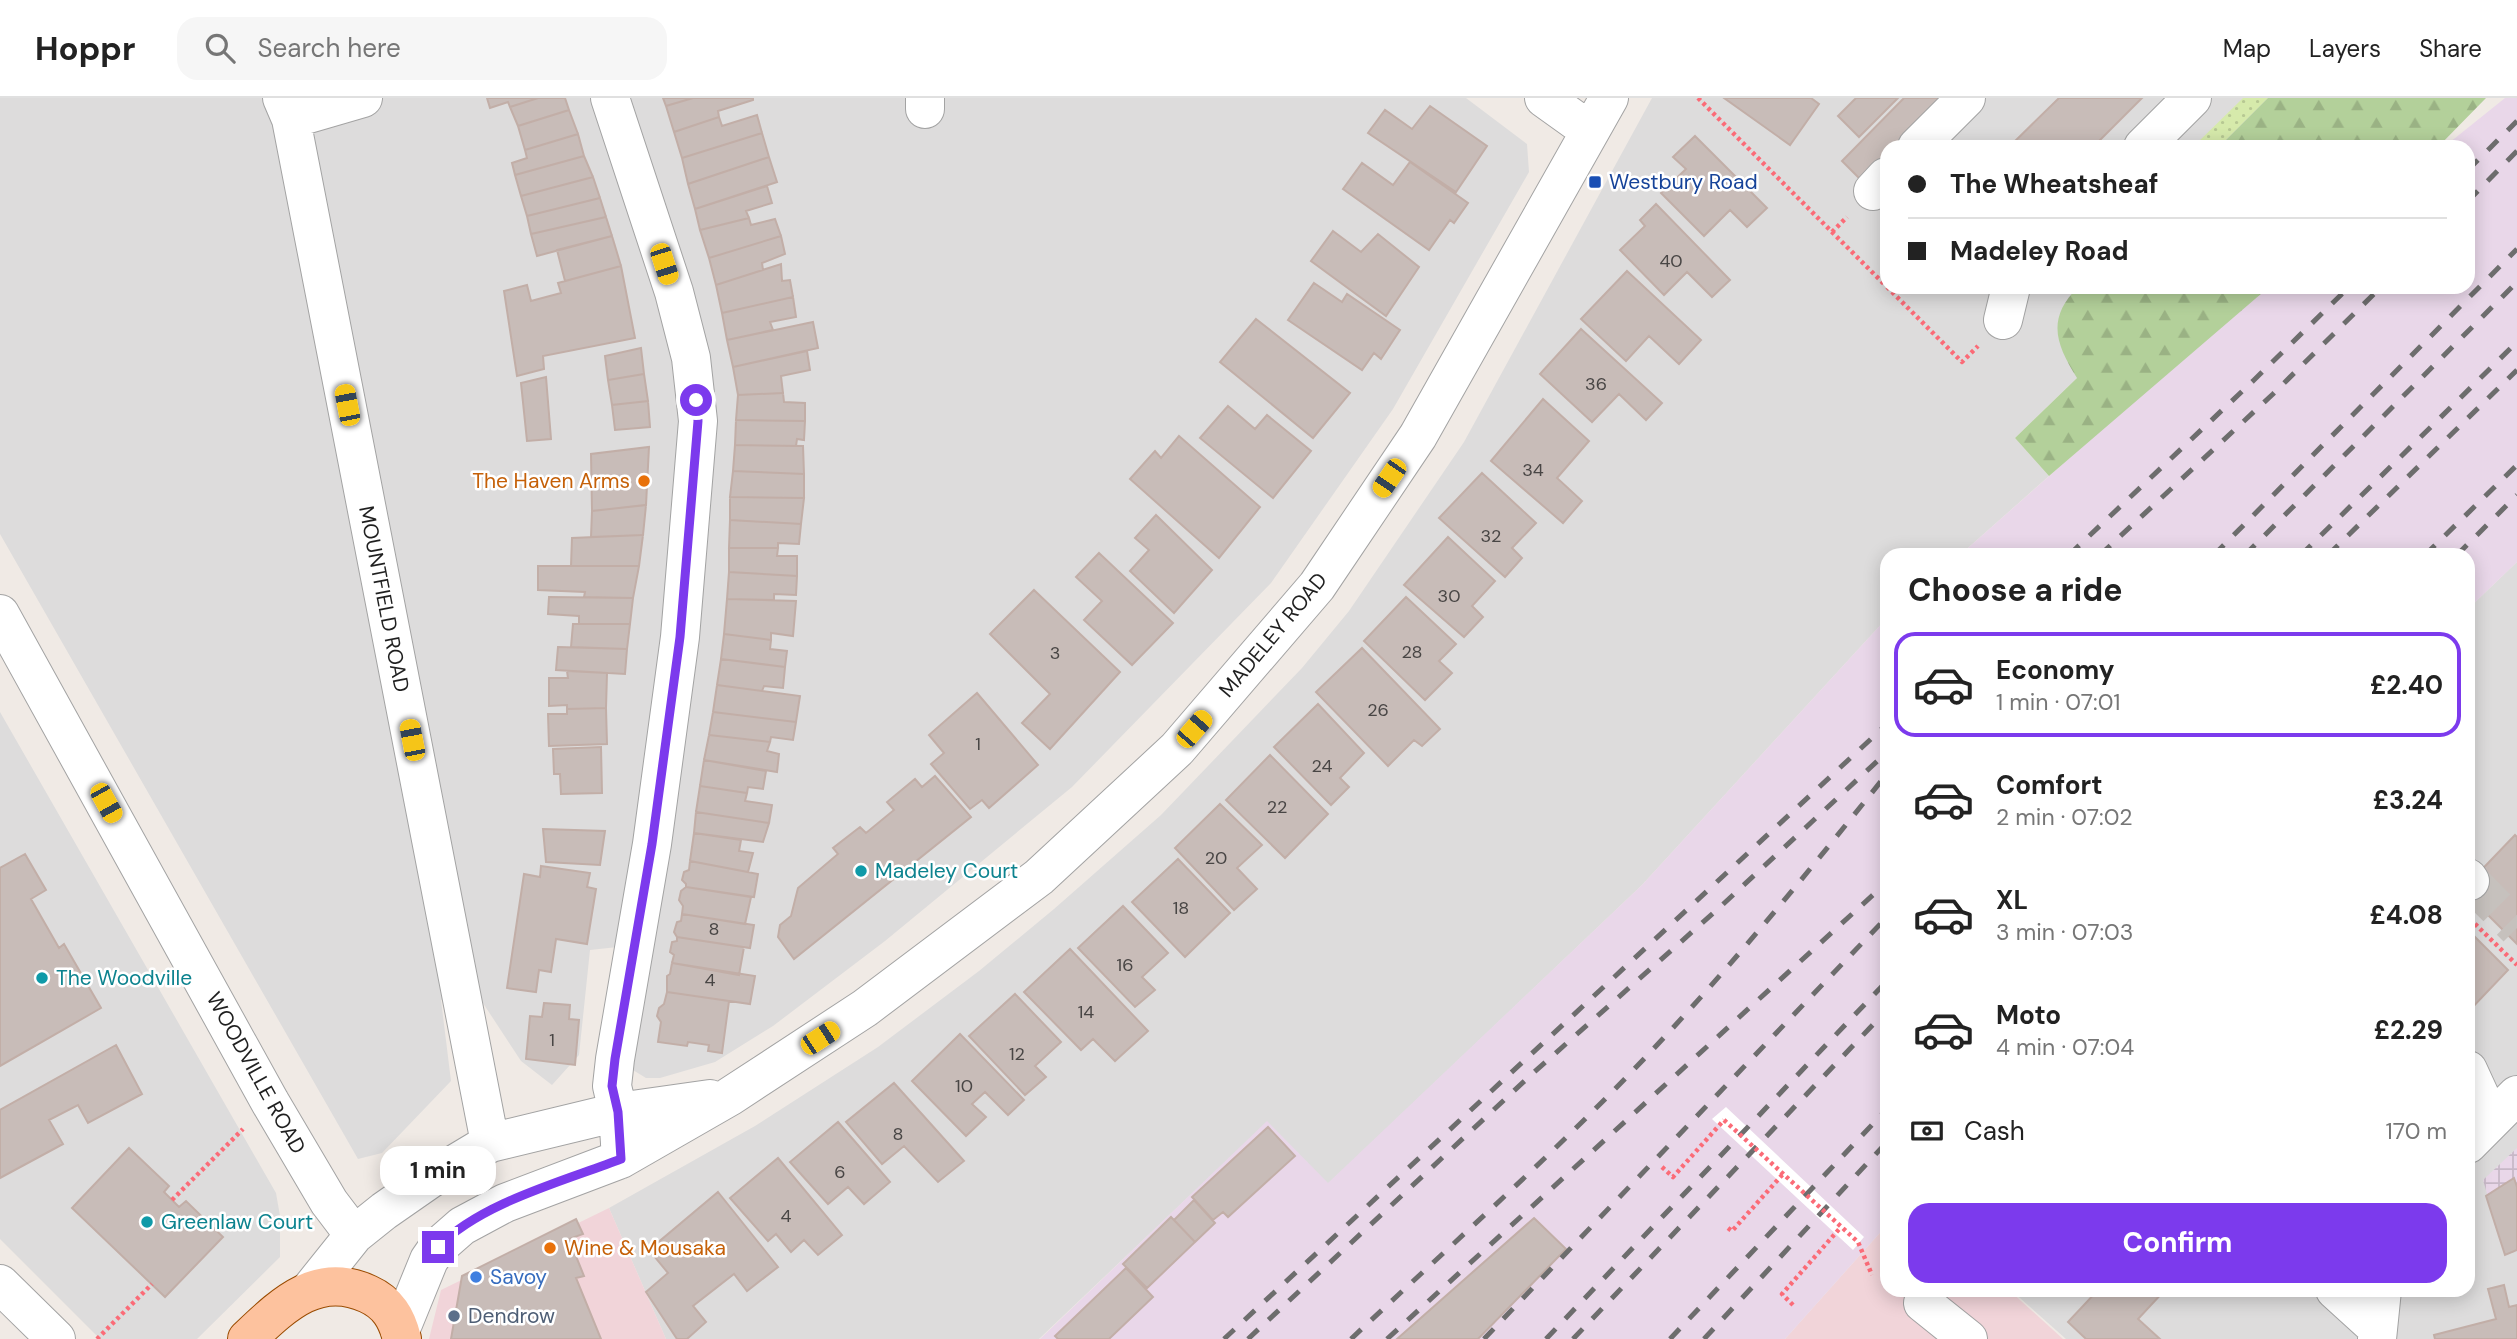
<!DOCTYPE html>
<html lang="en">
<head>
<meta charset="utf-8">
<style>
	:root { --surface:#fff; --page:#f6f6f6; --text:#222; --muted:#767676; --line:#e0e0e0; --accent:#7c3aed }
	body { margin:0; font-family:"DM Sans",sans-serif; background:var(--page); color:var(--text); height:100vh; display:flex; flex-direction:column; font-size:26px; white-space:nowrap }
	* { box-sizing:border-box; margin:0 }
	p { font-size:23px; color:var(--muted) }
	.icon { flex:none; width:38px; height:38px; fill:none; stroke:currentColor; stroke-width:2; stroke-linecap:round; stroke-linejoin:round }
	.map { position:relative; flex:1; overflow:hidden }
	.panel { position:absolute; left:1880px; top:450px; width:595px; height:749px; display:flex; flex-direction:column; background:var(--surface); border-radius:21px; box-shadow:0 4px 18px #0003 }
	.panel>* { flex:none }
	.banner { position:absolute; left:1880px; top:42px; width:595px; height:154px; border-radius:21px; box-shadow:0 4px 18px #0003; display:grid; align-content:center; height:154px; padding:0 28px; background:var(--surface) }
	.end { position:absolute; width:32px; height:32px; margin:-16px; border:9px solid #7c3aed; background:#fff; box-shadow:0 0 0 4px #fff }
	.from { border-radius:50% }
	.bubble { position:absolute; height:49px; border-radius:21px; background:var(--surface); box-shadow:0 4px 18px #0003; font-size:23px; font-weight:700; line-height:49px; text-align:center }
	.car { position:absolute; width:21px; height:42px; margin:-21px -10px; border-radius:9px; box-shadow:0 0 5px 2px #0007; background:linear-gradient(#f5c518 24%,#345 0 40%,#f5c518 0 76%,#345 0 86%,#f5c518 0) }
	.banner b { display:flex; align-items:center; gap:24px; height:66px; font-size:26px }
	.banner b+b { border-top:2px solid var(--line) }
	.banner i { width:18px; height:18px; background:var(--text) }
	ul { padding:0; list-style:none }
	li { display:flex; align-items:center; gap:21px; height:105px; margin:0 14px 10px; padding:0 14px; border:4px solid transparent; border-radius:21px }
	li div { flex:1 }
	li b { display:block; font-size:26px }
	li em { font-style:normal; font-weight:700 }
	li.active { border-color:var(--accent) }
	li>.icon { width:63px; height:63px; stroke-width:1.5 }
	h2 { padding:0 28px; font-size:32px; line-height:84px }
	.pay { display:flex; align-items:center; gap:18px; height:77px; padding:0 28px; font-size:26px }
	.pay p { margin-inline-start:auto }
	.action { display:flex; gap:14px; margin-top:auto; padding:14px 28px }
	.action a { flex:1; height:80px; border-radius:21px; background:var(--accent); color:#fff; font-size:28px; font-weight:700; line-height:80px; text-align:center }
	header { display:flex; align-items:center; gap:42px; box-sizing:border-box; height:98px; padding:0 35px; background:var(--surface); border-bottom:2px solid var(--line) }
	header strong { font-size:33px }
	nav { display:flex; gap:38px; margin-inline-start:auto; font-size:24px }
	.search { width:490px; height:63px; background:var(--page); display:flex; align-items:center; gap:18px; box-sizing:border-box; padding:0 24px; border-radius:21px; color:var(--muted); font-size:26px }
	.map>svg:first-child { display:block }
</style>
</head>
<body>
<header>
<strong>Hoppr</strong>
<div class="search"><svg class="icon" aria-label="search" viewBox="0 0 24 24"><circle cx="10" cy="10" r="6"/><path d="M15 15l6 6"/></svg>Search here</div>
<nav><a>Map</a><a>Layers</a><a>Share</a></nav>
</header>
<div class="map">
<svg width="2517" height="1241" viewBox="0 0 2517 1241">
	<defs>
		<pattern id="industrial-grid" width="8" height="8" patternUnits="userSpaceOnUse" patternTransform="scale(1.75)"><rect width="8" height="8" fill="#e9d7e9"/><path d="M0 4h8M4 0v8" fill="none" stroke="#c7b8c7"/></pattern>
		<pattern id="grass-dots" width="8" height="8" patternUnits="userSpaceOnUse" patternTransform="scale(1.75)"><rect width="8" height="8" fill="#d6eaab"/><path d="M2 2h.1M6 6h.1" fill="none" stroke="#b7c893" stroke-width="1.8" stroke-linecap="round"/></pattern>
		<pattern id="forest-firs" width="22" height="20" patternUnits="userSpaceOnUse" patternTransform="scale(1.75)"><rect width="22" height="20" fill="#b3d09a"/><path d="M5 1l3.5 6h-7zM16 11l3.5 6h-7z" fill="#9ab284"/></pattern>
	</defs>
	<rect width="100%" height="100%" fill="#f0eae5"/>
	<!-- residential -->
	<path fill="#dddcdc" d="M0 0H1466L1527 46 1529 74 1393 311 1271 485 1072 689 885 843 773 928 715 964 660 980H646L628 969 645 846 590 852 579 957 552 987 521 963 477 896 441 902 451 983 382 1055 358 1061 0 436Z
		M1652 0H2366L2315 49H1886V189H2171L2015 340 2049 378 1960 457H1886V521L1642 787 1328 1086 1267 1024 1039 1241H666L609 1110 755 1028 878 949 979 873 1054 811 1161 717 1302 570 1349 513 1464 344Z
		M2517 464V1241H2066L2011 1192H2468V511Z
		M0 614 276 1095 280 1118V1159L197 1241H100L0 1141Z"/>
	<!-- commercial -->
	<path fill="#f1d4d9" d="M609 1110 666 1241H429L441 1192Z
		M1886 1128V1192H2009L2063 1241H1785Z"/>
	<!-- industrial -->
	<path fill="url(#industrial-grid)" d="M2517 1050V1153L2505 1157 2483 1082Z"/>
	<!-- railway -->
	<path fill="#e9d7e9" d="M2505 0H2517V464L2468 511V457H1960L2203 242 2270 189H2468V49H2444Z
		M1886 521V1128L1785 1241H1040L1267 1023 1328 1085 1642 787Z"/>
	<!-- grass -->
	<path fill="url(#grass-dots)" d="M2243 0H2268L2219 49H2193Z"/>
	<!-- forest -->
	<path fill="url(#forest-firs)" d="M2268 0H2486L2438 49H2219Z
		M2078 189H2269L2049 378 2015 340 2077 280C2056 246 2046 221 2078 189Z"/>
	<!-- pier -->
	<path fill="#fff" d="M1726 1009 1864 1139 1853 1152 1712 1021Z"/>
	<!-- building -->
	<path fill="#c8bcb8" stroke="#c2aea7" stroke-width="2" d="M487 0H538L510 9 508 4 490 10Z
		M538 0H565L569 12 518 28 510 9Z
		M663 0H693L666 8Z
		M693 0H753V2L718 13 719 19 674 34 666 8Z
		M1724 0H1811L1819 6 1790 47Z
		M1856 0H1898L1859 39 1838 18Z
		M1904 0H1946L1898 49H1886V60L1863 84 1842 63Z
		M2059 0H2142L2093 49H2009Z
		M1430 8 1487 48 1456 94 1368 35 1385 12 1412 31Z
		M569 12 578 36 525 52 518 28Z
		M757 17 762 35 682 60 674 34 719 19 722 28Z
		M762 35 769 59 688 86 682 60Z
		M578 36 584 58 515 77 512 65 527 60 525 52Z
		M1695 38 1767 110 1747 129 1730 112 1704 138 1661 95 1686 71 1673 59Z
		M584 58 593 79 521 98 515 77Z
		M769 59 777 84 695 111 688 86Z
		M1410 64 1468 105 1454 125 1450 122 1429 152 1343 91 1362 65 1393 87Z
		M593 79 600 100 527 118 521 98Z
		M767 88 772 105 746 113 749 120 700 132 695 111Z
		M600 100 606 119 531 136 527 118Z
		M1656 106 1730 182 1712 199 1687 174 1664 197 1620 152 1645 128 1640 122Z
		M606 119 612 138 537 158 531 136Z
		M749 120 751 127 775 121 781 138 709 160 700 132Z
		M1333 133 1361 154 1378 136 1419 169 1386 218 1311 163Z
		M612 138 621 168 565 183 557 152Z
		M781 138 785 156 762 165 763 172 716 187 709 160Z
		M781 166 782 183 790 182 793 199 722 215 716 187Z
		M621 168 635 240 543 258 544 271 517 278 504 193 527 187 531 203 561 195 558 185Z
		M1627 173 1701 242 1679 266 1649 238 1626 263 1581 221Z
		M1314 185 1342 204 1347 196 1400 232 1381 261 1374 255 1362 272 1288 222Z
		M793 199 796 219 770 224 773 232 727 242 722 215Z
		M1256 221 1350 295 1313 340 1220 264Z
		M813 224 818 250 733 269 727 242Z
		M1581 231 1662 305 1646 322 1619 296 1592 324 1540 276Z
		M641 250 644 276 608 282 605 258Z
		M807 253 810 272 781 278 783 295 738 297 733 269Z
		M644 276 648 303 612 307 608 282Z
		M546 279 551 341 527 343 521 285Z
		M783 295 784 304 805 305V323L736 322 738 297Z
		M1543 301 1589 343 1557 380 1582 403 1563 425 1491 363Z
		M648 303 650 329 615 332 612 307Z
		M1228 308 1255 331 1267 317 1311 353 1273 400 1200 340Z
		M736 322 805 323 804 342 797 341 796 348 735 347Z
		M1179 338 1260 409 1219 460 1130 381 1155 353 1161 360Z
		M735 347 803 348 804 376 733 373Z
		M649 349 646 407 592 413 591 356Z
		M733 373 804 376V400L730 399Z
		M1482 375 1536 425 1512 450 1522 460 1505 479 1439 420Z
		M730 399 804 400 801 426 730 422Z
		M646 407 643 437 591 439 592 413Z
		M1156 417 1212 472 1174 515 1130 473 1149 452 1135 440Z
		M730 422 801 426 799 446 778 445V450H729Z
		M643 437 639 468H571L572 440Z
		M1448 439 1495 483 1472 508 1483 519 1464 539 1404 487Z
		M729 450H778L777 458H797V478L729 474Z
		M1099 455 1173 525 1132 567 1084 522 1102 503 1076 479Z
		M538 468H639L633 500 584 499 585 494 538 492Z
		M729 474 797 478 796 497 774 496V502L727 501Z
		M1034 492 1120 574 1050 651 1022 625 1050 596 990 536Z
		M549 499 633 500 630 526H579V518L548 516Z
		M1406 499 1456 546 1439 563 1452 575 1425 602 1364 543Z
		M727 501 796 503 793 538 771 535V542L724 536Z
		M573 526H630L627 551 571 549Z
		M724 536 771 542 770 551 787 553 785 569 721 561Z
		M558 549 627 551 625 576 556 572Z
		M1362 550 1440 631 1422 648 1414 642 1388 668 1316 594Z
		M721 561 785 569 783 590 764 588 762 593 717 587Z
		M567 573 607 575 606 610 567 611V607L549 608V580H568Z
		M717 587 800 598 796 624 713 614Z
		M977 595 1038 667 989 710 982 702 970 711 931 666 944 655 929 637Z
		M1318 606 1364 655 1340 680 1349 689 1331 707 1274 649Z
		M606 610 607 646 549 648 548 616H567V611Z
		M713 614 796 624 793 642 771 639 770 644 709 637Z
		M709 637 770 644 767 653 779 656 777 674 704 662Z
		M601 649 602 695 561 696 560 676H554L553 651Z
		M1270 657 1328 716 1285 760 1226 702Z
		M704 662 766 673 763 691 748 689 747 695 700 688Z
		M935 678 971 719 794 861 778 839 780 827 791 818 798 790 838 756 833 750 860 729 866 735 894 712 887 704 915 681 922 689Z
		M700 688 747 695 745 703 772 707 769 725 696 714Z
		M1220 706 1262 747 1237 770 1257 791 1234 812 1175 750Z
		M696 714 769 725 763 744 694 735Z
		M543 731 605 733 600 767 546 764Z
		M694 735 741 742 739 753 753 755 748 774 690 763Z
		M2515 737 2517 739V846L2468 797V786Z
		M25 756 46 792 31 801 59 850 64 846 101 910 0 968V770Z
		M1178 761 1230 815 1185 859 1132 804Z
		M690 763 758 776 754 799 686 789V786L682 782 684 774 689 772Z
		M541 768 590 775 587 789 596 791 587 846 556 841 551 874 539 872 536 894 507 890 524 776 540 779Z
		M686 789 751 799 745 826 682 816 683 808 679 802 681 793Z
		M1123 808 1168 855 1142 879 1155 892 1135 909 1078 850Z
		M682 816 754 827 750 850 677 839 674 834 677 824 681 823Z
		M2468 832 2508 872 2468 914Z
		M677 839 744 849 739 877 672 865 674 857 670 854 672 844 677 843Z
		M1070 851 1148 933 1115 963 1093 941 1081 952 1024 894Z
		M672 865 755 878 750 906 667 894V878L670 876Z
		M667 894 729 903 722 955 708 953 709 947 688 944 687 948 658 944 661 924 657 918 659 910 664 906Z
		M1015 896 1061 944 1035 968 1046 979 1025 997 969 938Z
		M544 905 570 907 569 921 579 922 575 967 526 961 530 918 542 919Z
		M960 936 1024 1002 1008 1017 985 994 972 1006 986 1019 966 1038 912 983Z
		M116 947 142 996 88 1025 78 1007 49 1022 63 1046 0 1080V1012Z
		M894 985 964 1063 938 1084 904 1048 882 1066 846 1024Z
		M838 1024 890 1084 864 1106 848 1089 828 1106 790 1064Z
		M1268 1029 1295 1058 1228 1119 1223 1114 1213 1122 1192 1099Z
		M129 1050 169 1088 164 1094 179 1109 186 1103 223 1139 165 1199 72 1110Z
		M778 1060 842 1137 818 1157 804 1142 791 1154 776 1136 768 1143 730 1100Z
		M2514 1080 2517 1089V1152L2505 1157 2486 1098Z
		M718 1094 778 1169 747 1193 734 1176 693 1208 706 1224 687 1241H677L646 1194 668 1175 649 1152Z
		M1194 1102 1215 1125 1195 1144 1174 1122Z
		M1171 1119 1195 1144 1147 1190 1123 1166Z
		M1534 1120 1566 1151 1478 1241H1397Z
		M576 1121 583 1136 569 1141 584 1178 576 1180 601 1241H451L462 1178Z
		M1126 1170 1153 1199 1109 1241H1058L1055 1238Z
		M2504 1187 2509 1209 2517 1207V1241H2435L2434 1237 2496 1221 2488 1191Z
		M2098 1192H2165L2138 1221 2160 1241H2086L2068 1224Z"/>
	<g fill="none" stroke-linecap="round" stroke-linejoin="round">
		<!-- minor-tunnel -->
		<path stroke="#c6c1bd" stroke-width="38" stroke-dasharray="38 19" stroke-linecap="butt" d="M2470 783 2517 830"/>
		<!-- minor casing -->
		<g stroke="#a3a3a3" stroke-width="40">
			<path id="minor" d="M282 0 291 21 490 1045
				M610 0 674 194 691 260 698 323 680 539 652 746 615 961 612 988 618 1014 621 1061
				M925 0V11
				M1544 0 1590 33
				M291 21 363 0
				M1917 49 1966 0
				M2143 49 2192 0
				M1873 93 1886 79
				M2003 222 2011 189
				M0 516 270 1004 329 1104 354 1137
				M2468 780 2470 783
				M2468 972 2491 1022
				M2468 1046 2517 997
				M0 1186 56 1241
				M310 1192 354 1137 384 1113 430 1081 490 1045 618 1014 710 1001
				M2335 1192 2378 1231
				M1923 1205 1968 1241
				M400 1233 429 1162 438 1149 462 1128 505 1105 621 1061 729 999 865 910 1039 779 1177 651 1317 488 1418 338 1609 0
				M2377 1241 2382 1192"/>
		</g>
		<!-- major casing -->
		<g stroke="#9a4b00" stroke-width="40">
			<path id="major" d="M247 1241C282 1208 317 1172 368 1196 388 1205 397 1220 402 1241"/>
		</g>
		<!-- path -->
		<path stroke="#fb6b77" stroke-width="4.5" stroke-dasharray="3.5 3.5" stroke-linecap="butt" d="M1698 0 1886 188
			M1832 134 1847 119
			M1887 189 1962 264 1978 248
			M2470 821 2517 867
			M1662 1069 1673 1079 1724 1022
			M172 1102 243 1031
			M1728 1130 1732 1133 1783 1076
			M1793 1207 1782 1196 1841 1129
			M97 1241 152 1186"/>
		<!-- minor -->
		<use href="#minor" stroke="#fff" stroke-width="38"/>
		<!-- major -->
		<use href="#major" stroke="#fdc29e" stroke-width="38"/>
		<!-- rail -->
		<path stroke="#6d6d6d" stroke-width="5" stroke-dasharray="14 14" stroke-linecap="butt" d="M2468 72 2517 23
			M2468 103 2517 53
			M2069 457 2254 282 2349 189
			M2100 457 2273 296 2381 189
			M2214 457 2517 151
			M2245 457 2517 184
			M2301 457 2517 244
			M2328 457 2517 272
			M2425 457 2517 367
			M2457 457 2517 397
			M1224 1241 1886 627
			M1248 1241 1532 976 1719 810 1886 655
			M1351 1241C1437 1160 1526 1081 1609 997 1708 897 1798 787 1886 677
			M1387 1241 1886 785
			M1484 1241 1886 820
			M1546 1241 1886 884
			M1573 1241 1886 913
			M1670 1241 1886 1012
			M1704 1241 1886 1045"/>
		<!-- path-bridge -->
		<path stroke="#fb6b77" stroke-width="4.5" stroke-dasharray="3.5 3.5" stroke-linecap="butt" d="M1724 1022 1858 1144 1872 1177"/>
	</g>
	<g fill="none" stroke-linecap="round" stroke-linejoin="round">
		<!-- route -->
		<path stroke="#7c3aed" stroke-width="9" d="M438 1149C480 1105 564 1083 621 1061L618 1014 612 988 615 961 652 746 680 539 698 323 696 302"/>
	</g>
	<!-- markers -->
	<rect fill="#1a4fb4" stroke="#fff" stroke-width="2.5" x="1588" y="77" width="14" height="14" rx="3.5"/>
	<g fill="#e8710a" stroke="#fff" stroke-width="2.5">
		<circle cx="644" cy="383" r="7"/>
		<circle cx="550" cy="1150" r="7"/>
	</g>
	<g fill="#0f9aa8" stroke="#fff" stroke-width="2.5">
		<circle cx="861" cy="773" r="7"/>
		<circle cx="42" cy="880" r="7"/>
		<circle cx="147" cy="1124" r="7"/>
	</g>
	<circle fill="#3f7fe0" stroke="#fff" stroke-width="2.5" cx="476" cy="1179" r="7"/>
	<circle fill="#5c6f8a" stroke="#fff" stroke-width="2.5" cx="454" cy="1218" r="7"/>
	<g text-anchor="middle" dominant-baseline="central" stroke-width="5" stroke-linejoin="round" paint-order="stroke">
		<!-- number labels -->
		<g font-size="18" fill="#494645">
			<text x="1671" y="163">40</text>
			<text x="1596" y="286">36</text>
			<text x="1533" y="372">34</text>
			<text x="1491" y="438">32</text>
			<text x="1449" y="498">30</text>
			<text x="1412" y="554">28</text>
			<text x="1055" y="555">3</text>
			<text x="1378" y="612">26</text>
			<text x="978" y="646">1</text>
			<text x="1322" y="668">24</text>
			<text x="1277" y="709">22</text>
			<text x="1216" y="760">20</text>
			<text x="1181" y="810">18</text>
			<text x="714" y="831">8</text>
			<text x="1125" y="867">16</text>
			<text x="710" y="882">4</text>
			<text x="1086" y="914">14</text>
			<text x="552" y="942">1</text>
			<text x="1017" y="956">12</text>
			<text x="964" y="988">10</text>
			<text x="898" y="1036">8</text>
			<text x="840" y="1074">6</text>
			<text x="786" y="1118">4</text>
		</g>
		<!-- transit labels -->
		<g font-size="21" fill="#164399" stroke="#fff" text-anchor="start">
			<text x="1609" y="84">Westbury Road</text>
		</g>
		<!-- food labels -->
		<g font-size="21" fill="#c56008" stroke="#fff" text-anchor="end">
			<text x="630" y="383">The Haven Arms</text>
			<text x="564" y="1150" text-anchor="start">Wine &amp; Mousaka</text>
		</g>
		<!-- street labels -->
		<g font-size="21" fill="#1f1f1f" stroke="#fff">
			<text transform="translate(384 501) rotate(79)">MOUNTFIELD ROAD</text>
			<text transform="translate(1273 537) rotate(-50)">MADELEY ROAD</text>
			<text transform="translate(256 975) rotate(61)">WOODVILLE ROAD</text>
		</g>
		<!-- culture labels -->
		<g font-size="21" fill="#0d838f" stroke="#fff" text-anchor="start">
			<text x="875" y="773">Madeley Court</text>
			<text x="56" y="880">The Woodville</text>
			<text x="161" y="1124">Greenlaw Court</text>
		</g>
		<!-- shop labels -->
		<g font-size="21" fill="#366cbe" stroke="#fff" text-anchor="start">
			<text x="490" y="1179">Savoy</text>
		</g>
		<!-- service labels -->
		<g font-size="21" fill="#4e5e75" stroke="#fff" text-anchor="start">
			<text x="468" y="1218">Dendrow</text>
		</g>
	</g>
</svg>
<i class="end from" style="left:696px;top:302px"></i>
<i class="end" style="left:438px;top:1149px"></i>
<div class="bubble" style="left:380px;top:1048px;width:116px">1 min</div>
<i class="car" style="left:664px;top:166px;rotate:162deg"></i>
<i class="car" style="left:347px;top:307px;rotate:349deg"></i>
<i class="car" style="left:1389px;top:380px;rotate:214deg"></i>
<i class="car" style="left:1194px;top:631px;rotate:41deg"></i>
<i class="car" style="left:412px;top:642px;rotate:349deg"></i>
<i class="car" style="left:106px;top:705px;rotate:151deg"></i>
<i class="car" style="left:820px;top:940px;rotate:57deg"></i>
<div class="banner">
<b><i class="from"></i>The Wheatsheaf</b>
<b><i></i>Madeley Road</b>
</div>
<section class="panel">
<h2>Choose a ride</h2>
<ul>
<li class="active"><svg class="icon" aria-label="car" viewBox="0 0 24 24"><path d="M5 17H2v-5l4-1 3-4h7l3 4 3 1v5h-3M9 17h6M6 11h13"/><circle cx="7" cy="17" r="2"/><circle cx="17" cy="17" r="2"/></svg><div><b>Economy</b><p>1 min · 07:01</p></div><em>£2.40</em></li>
<li><svg class="icon" aria-label="car" viewBox="0 0 24 24"><path d="M5 17H2v-5l4-1 3-4h7l3 4 3 1v5h-3M9 17h6M6 11h13"/><circle cx="7" cy="17" r="2"/><circle cx="17" cy="17" r="2"/></svg><div><b>Comfort</b><p>2 min · 07:02</p></div><em>£3.24</em></li>
<li><svg class="icon" aria-label="car" viewBox="0 0 24 24"><path d="M5 17H2v-5l4-1 3-4h7l3 4 3 1v5h-3M9 17h6M6 11h13"/><circle cx="7" cy="17" r="2"/><circle cx="17" cy="17" r="2"/></svg><div><b>XL</b><p>3 min · 07:03</p></div><em>£4.08</em></li>
<li><svg class="icon" aria-label="car" viewBox="0 0 24 24"><path d="M5 17H2v-5l4-1 3-4h7l3 4 3 1v5h-3M9 17h6M6 11h13"/><circle cx="7" cy="17" r="2"/><circle cx="17" cy="17" r="2"/></svg><div><b>Moto</b><p>4 min · 07:04</p></div><em>£2.29</em></li>
</ul>
<div class="pay"><svg class="icon" aria-label="cash" viewBox="0 0 24 24"><path d="M3 7h18v10H3z"/><circle cx="12" cy="12" r="2"/></svg>Cash<p>170 m</p></div>
<div class="action"><a>Confirm</a></div>
</section>
</div>
</body>
</html>
